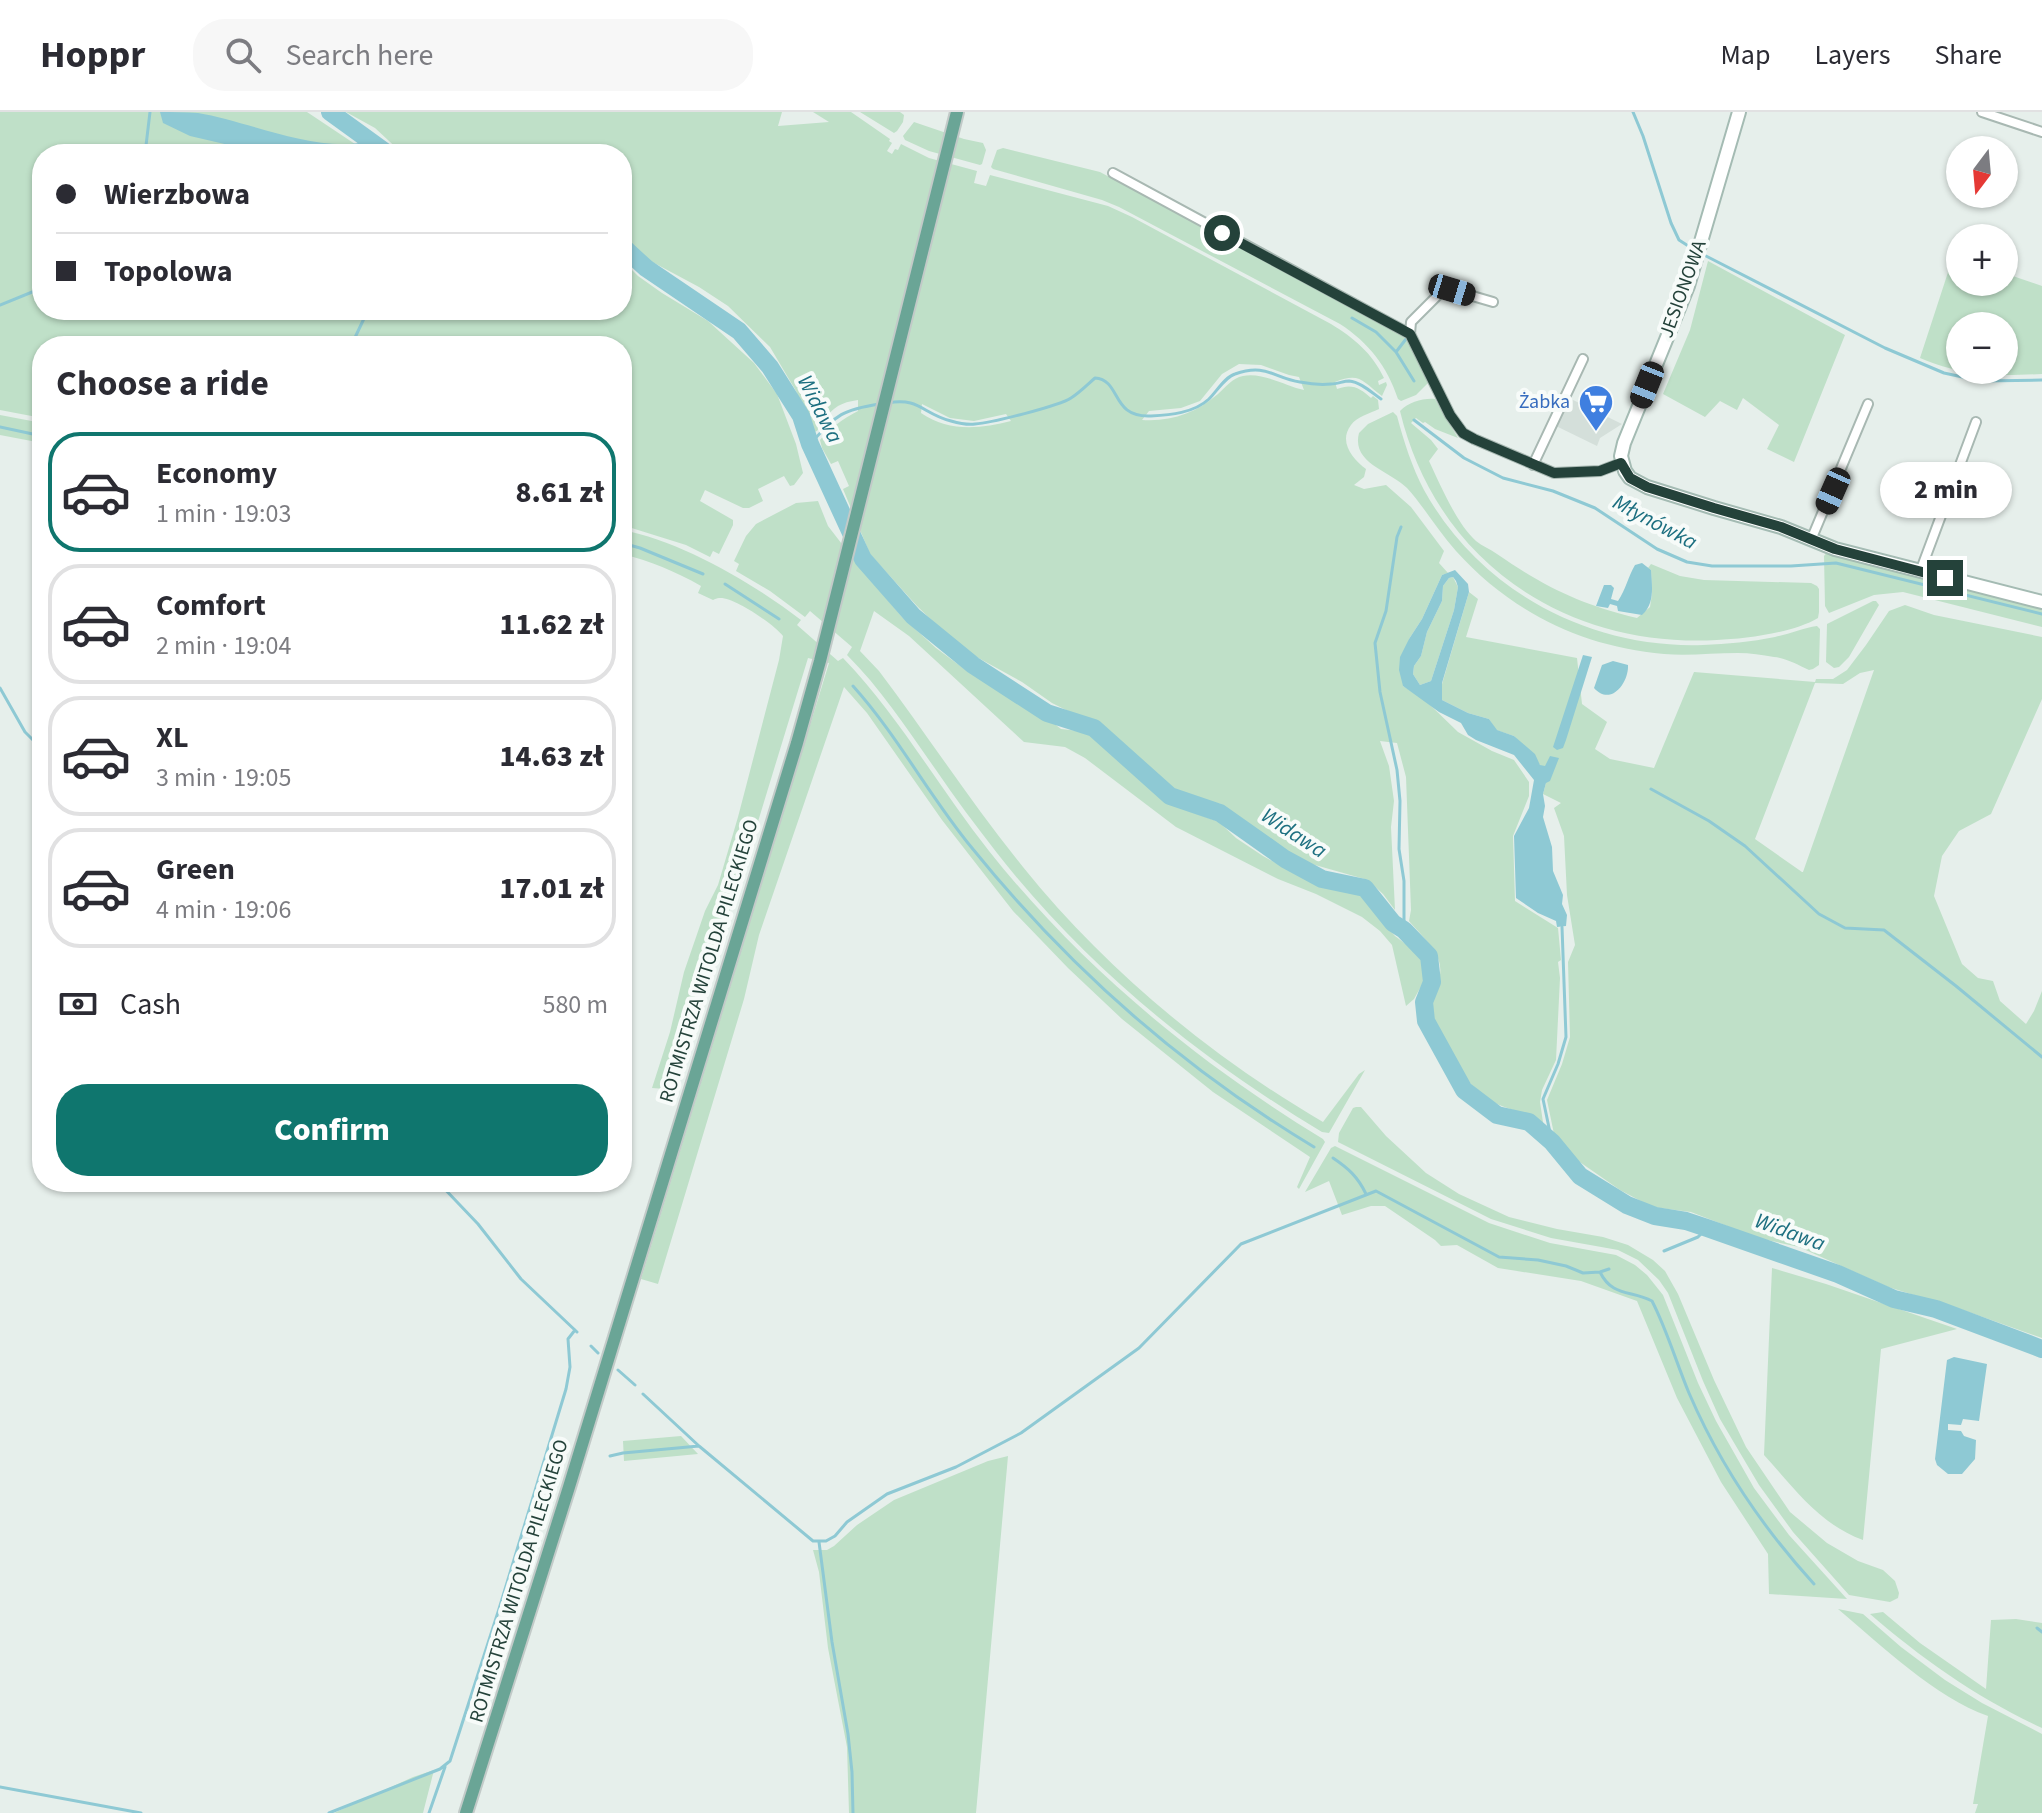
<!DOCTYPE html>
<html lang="en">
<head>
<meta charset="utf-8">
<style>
	:root { --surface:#fff; --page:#f7f7f7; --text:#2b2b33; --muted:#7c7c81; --line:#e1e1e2; --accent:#0f766e }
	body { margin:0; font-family:"Source Sans 3",sans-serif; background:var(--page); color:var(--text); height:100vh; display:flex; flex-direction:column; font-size:30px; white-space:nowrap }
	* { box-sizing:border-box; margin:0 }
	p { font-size:26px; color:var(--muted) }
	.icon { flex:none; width:44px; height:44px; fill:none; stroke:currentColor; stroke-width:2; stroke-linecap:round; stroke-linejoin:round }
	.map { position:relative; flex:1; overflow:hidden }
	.details { position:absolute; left:32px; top:224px; width:600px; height:856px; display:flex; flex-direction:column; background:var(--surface); border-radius:32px; box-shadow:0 2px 6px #0004 }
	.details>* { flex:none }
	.hud { position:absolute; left:32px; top:32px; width:600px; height:176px; border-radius:32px; box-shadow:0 2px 6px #0004; display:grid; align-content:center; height:176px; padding:0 24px; background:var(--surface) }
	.needle { width:52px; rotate:196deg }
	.controls { position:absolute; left:1946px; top:24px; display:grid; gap:16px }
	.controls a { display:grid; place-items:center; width:72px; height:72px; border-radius:50%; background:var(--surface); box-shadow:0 2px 6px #0004; font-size:40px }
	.end { position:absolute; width:36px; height:36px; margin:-18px; border:10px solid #24423a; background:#fff; box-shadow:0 0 0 4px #fff }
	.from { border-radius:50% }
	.bubble { position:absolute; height:56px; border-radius:28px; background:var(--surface); box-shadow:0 2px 6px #0004; font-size:26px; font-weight:800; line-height:56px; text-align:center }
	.car { position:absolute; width:24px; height:48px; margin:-24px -12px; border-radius:10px; box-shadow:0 0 6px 2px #0007; background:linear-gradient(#222 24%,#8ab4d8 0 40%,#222 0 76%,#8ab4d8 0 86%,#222 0) }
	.hud b { display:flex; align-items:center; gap:28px; height:76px; font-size:30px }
	.hud b+b { border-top:2px solid var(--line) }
	.hud i { width:20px; height:20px; background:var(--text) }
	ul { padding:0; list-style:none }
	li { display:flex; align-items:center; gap:24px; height:120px; margin:0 16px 12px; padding:0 8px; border:4px solid var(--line); border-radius:32px }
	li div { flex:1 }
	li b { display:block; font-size:30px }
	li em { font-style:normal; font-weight:800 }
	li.current { border-color:var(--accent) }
	li>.icon { width:72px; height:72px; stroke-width:1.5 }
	h2 { padding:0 24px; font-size:36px; line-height:96px }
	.pay { display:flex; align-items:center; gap:20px; height:88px; padding:0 24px; font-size:30px }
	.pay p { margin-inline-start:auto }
	.button { display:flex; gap:16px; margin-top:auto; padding:16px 24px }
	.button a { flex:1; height:92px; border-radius:32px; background:var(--accent); color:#fff; font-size:32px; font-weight:800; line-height:92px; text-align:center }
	header { display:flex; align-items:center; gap:48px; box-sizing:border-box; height:112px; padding:0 40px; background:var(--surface); border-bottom:2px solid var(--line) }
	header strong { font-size:38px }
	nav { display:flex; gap:44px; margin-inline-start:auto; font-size:28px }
	.search { width:560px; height:72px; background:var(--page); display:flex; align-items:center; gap:20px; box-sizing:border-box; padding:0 28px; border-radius:32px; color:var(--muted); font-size:30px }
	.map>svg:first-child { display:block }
</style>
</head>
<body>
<header>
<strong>Hoppr</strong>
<div class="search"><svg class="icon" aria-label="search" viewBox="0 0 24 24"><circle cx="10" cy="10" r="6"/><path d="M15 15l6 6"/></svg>Search here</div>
<nav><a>Map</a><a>Layers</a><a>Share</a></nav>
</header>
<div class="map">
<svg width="2042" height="1701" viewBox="0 0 2042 1701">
	<rect width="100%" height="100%" fill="#e6efeb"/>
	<!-- built -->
	<path fill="#d4dfda" d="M1569 286 1622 312 1600 326 1597 334 1556 314Z"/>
	<!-- green -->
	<path fill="#bfe0c8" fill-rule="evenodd" d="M0 0H307L370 42H42V198H622V148L638 164 662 181 708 209 754 251 777 282 796 332 803 361 794 373 790 374 784 364 758 377 763 389 749 396H743L705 378 700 389 733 408V413L719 442 713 439 710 445 686 433 622 413V234H42V306L0 298Z
		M346 0H782L778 14 829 10 813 0H851L890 27 889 29 892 31 887 39 892 42 895 37 898 38 901 32 929 46 977 59 974 71 986 74 990 63 1108 94 1132 105 1331 212C1354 226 1372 241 1384 266L1378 269 1379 273 1386 270 1387 273 1382 284C1362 269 1360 260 1335 270L1337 277C1352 271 1360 276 1371 286L1373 284 1378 288 1379 297C1371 301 1356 305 1351 313 1338 330 1353 347 1366 357L1364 365 1354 373 1364 377 1386 373 1411 395 1444 439 1439 451 1448 461 1442 463 1422 507 1409 527 1403 574 1424 587 1458 620 1492 639 1514 648 1529 670V684L1513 724 1515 789 1558 816 1561 848 1558 850 1560 866 1556 948 1542 978 1540 990 1544 1017C1538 1012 1532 1005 1524 1002 1512 997 1501 995 1490 988 1458 967 1441 931 1429 896 1450 849 1441 845 1409 809L1411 798 1406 665 1397 631 1380 629 1389 654 1394 689 1391 715 1395 798 1383 782 1368 768 1308 751 1278 735 1221 692 1182 683 1168 675 1098 610 1080 605 1052 591 1022 570 973 543 950 526 917 494 870 442 843 377 849 374 838 349 831 352 822 336 820 328C831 315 843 307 858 299V288C835 291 829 300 817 319L814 320 807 308 796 279 770 235 728 194 699 175 643 145 622 124V42H403L375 16ZM1239 252 1261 253 1289 263 1299 265 1304 278C1286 274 1263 260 1243 264 1232 266 1226 275 1218 282 1196 301 1171 310 1142 308L1149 299 1181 296 1200 289 1222 262ZM922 292 950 306 974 309 1006 302 1011 309C980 317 948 320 921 301Z
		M860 0H900L904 3 903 10 897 19 894 21Z
		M914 10 964 27 983 31 986 38 982 52 980 53 929 39 905 28 903 24Z
		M1003 36 1100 60 1376 208 1401 222 1408 230 1428 271 1416 283 1401 289 1398 287C1387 254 1369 231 1340 212L1119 95 1102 88 993 57 991 55 997 38Z
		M1953 145 1960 147V170H2004V161L2042 174V262C1994 264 1966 265 1920 246ZM1960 214H2004V258H1960Z
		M1708 149 1845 223 1794 350 1767 337 1779 313 1743 286 1737 298 1720 289 1705 305 1663 282 1690 218Z
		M1435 287 1458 326 1435 317 1425 310 1423 311 1416 306 1411 311 1431 328 1438 337 1429 349C1440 372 1456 411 1476 429 1482 434 1490 437 1497 442 1545 475 1580 492 1637 506L1650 495 1652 482 1651 458 1648 456 1651 452 1680 464 1704 468 1811 471 1817 474 1819 477V500L1818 506C1793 521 1745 527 1717 528 1564 536 1436 449 1400 299 1409 290 1423 286 1435 287Z
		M1393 300 1397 304C1404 330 1412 355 1424 378 1480 479 1589 537 1703 533 1727 532 1751 530 1775 525 1789 522 1803 516 1817 514L1820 517 1819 553 1813 557 1809 558C1798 553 1786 546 1774 545 1762 543 1750 541 1738 541 1713 541 1689 544 1664 542 1582 535 1511 500 1456 439 1438 419 1425 396 1407 376 1390 359 1351 351 1359 321L1368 312Z
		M0 303 42 311V331L0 323Z
		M818 389 828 414 862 458 902 505 936 536 967 559 1001 576 1036 602 1051 609 1061 617 1088 620 1165 690 1219 710 1236 726 1263 744 1314 772 1361 782 1371 789 1378 805 1395 824 1415 839 1422 848 1424 869 1414 887 1406 894 1392 833 1380 819 1362 805 1316 782 1278 767 1176 715 1085 646 1065 635 1024 630 909 524 874 499 860 539 879 559C928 624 972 692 1023 755 1105 857 1210 944 1323 1010L1359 962 1365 958 1329 1021 1322 1020C1200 947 1085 854 997 741 976 714 955 686 936 658 907 617 882 578 847 543L852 535 810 499 805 505 770 479 736 459 739 452 734 449 746 424 756 412 796 391Z
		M622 418C681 429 753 471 801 508L797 513 838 549 843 546C899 604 939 676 989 739 1082 856 1197 950 1323 1027L1325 1030 1299 1077 1297 1075 1310 1045 1213 980 1122 907 1068 856 1013 799 942 708 867 601 844 575 759 823 744 887 658 1172 641 1167 829 551 808 546 734 788 702 863 665 977 652 976 670 920 684 860 705 799 718 773 738 705 779 548 783 524C775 513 733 484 719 486 717 486 715 487 713 488L698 481 701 474C675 459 650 449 622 442Z
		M1827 440 2042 494V515L1903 480 1874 483 1829 501 1825 494 1824 444Z
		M1453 465 1458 475 1454 498 1431 569 1420 573 1413 562 1414 554 1421 544 1427 520 1442 489 1443 474 1449 466Z
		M1469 480 1478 487 1466 525 1577 546 1582 592 1607 610 1595 637 1610 647 1654 656 1694 560 1815 570 1816 567H1833L1847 558 1866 533 1889 499 1905 493 1934 503 2042 525V587L1991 702 1959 719 1942 744 1934 784 1962 852 1978 866 1993 869 2000 889 2026 912 2034 899 2042 879V1226L1963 1198 1888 1175 1799 1135 1758 1126 1691 1100 1652 1095 1620 1078 1574 1046 1554 1022 1547 988 1562 952 1570 925 1568 850 1575 833 1567 783 1564 724 1554 696 1561 691 1543 682 1546 671 1540 653 1514 624 1496 618 1489 607 1468 601 1442 588V572ZM1874 558 1803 760H1802L1755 727 1815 571 1843 572 1860 561Z
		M1873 489H1876L1879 493 1849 545 1839 555 1834 556 1826 550 1827 512Z
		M1356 995H1361L1386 1024 1426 1061 1459 1082 1509 1105 1557 1117 1603 1125 1628 1133 1653 1148 1665 1159 1678 1182 1714 1268 1746 1335 1790 1400 1827 1431 1858 1449 1883 1458 1895 1469 1899 1481 1898 1486 1890 1490 1849 1483 1793 1420 1759 1373 1720 1307 1703 1269 1668 1181 1659 1168 1638 1148 1618 1138 1551 1126 1491 1107 1338 1030 1339 1021 1353 996Z
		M1335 1034 1489 1111 1550 1131 1616 1143 1635 1153 1647 1163 1663 1183 1698 1271 1716 1309 1754 1376 1789 1423 1847 1487 1769 1482 1768 1442 1721 1370 1677 1286 1637 1189 1581 1169 1498 1156 1457 1133 1441 1134 1435 1128 1385 1094H1371L1342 1103 1329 1069 1305 1080 1331 1036Z
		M1772 1156 1826 1172 1957 1217 1881 1237 1863 1428C1819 1412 1795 1377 1764 1343Z
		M681 1324 698 1342 624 1349 623 1329Z
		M1008 1344 976 1701H849L847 1635 828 1536 819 1460 813 1438H827L834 1434 857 1413 894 1388 988 1349Z
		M1838 1497 1863 1502 1901 1535 1945 1568 1982 1591 2042 1622V1701H1975L1978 1692H1973L1988 1604C1936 1586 1881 1533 1838 1497Z
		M1883 1500 1920 1531 1986 1577 1991 1508 2016 1507 2042 1511V1616C1979 1587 1922 1547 1870 1502Z
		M434 1658 423 1701H334L413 1665Z"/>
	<!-- water -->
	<path fill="#8ec9d4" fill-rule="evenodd" d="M160 0C173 0 186 0 198 1 248 9 323 44 371 28L355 42H268L190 24 163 11Z
		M1642 451 1651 458C1652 475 1655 491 1642 503L1618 499 1617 494 1610 492 1608 496 1596 494 1604 473H1611L1614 476 1611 487 1618 489C1626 477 1628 465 1635 453Z
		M1455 458 1468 472 1469 480 1442 571V588L1468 601 1489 607 1497 618 1514 624 1535 642 1540 653 1545 654 1550 644 1559 646 1550 669 1546 671 1543 682 1545 694 1543 705 1552 735 1553 759 1563 783 1562 792 1567 803 1566 814 1557 815 1556 809 1538 801 1516 786 1514 724 1529 696 1534 668 1514 643 1476 628 1468 623 1461 611 1439 600 1403 574 1399 558 1400 545 1409 527 1422 507 1442 463ZM1453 465 1456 469 1458 475 1454 498 1431 569 1420 573 1413 562 1414 554 1421 544 1427 520 1442 489 1443 474 1449 466Z
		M1583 543 1592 545 1566 628 1563 636 1557 638 1553 635Z
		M1613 549 1628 553C1629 570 1611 595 1594 576L1602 553Z
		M1954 1245 1987 1252 1979 1309 1963 1307 1961 1313 1948 1312V1318L1961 1319 1964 1324 1976 1328 1975 1347 1962 1362H1948L1937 1353 1935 1347 1947 1248Z"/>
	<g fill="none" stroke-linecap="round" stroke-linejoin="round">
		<!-- stream -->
		<path stroke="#8ec9d4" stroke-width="3" d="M1633 0 1643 24 1671 111 1679 128 1693 137
			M145 42 150 0
			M1706 144 1885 236 1944 261 1981 269 2042 268
			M0 193 42 176
			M1352 206 1376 220 1396 240 1406 227
			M351 234 368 198
			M1396 240 1414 269
			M888 291C919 285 923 302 951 309 958 311 968 313 975 312 991 311 1059 294 1071 286 1079 281 1087 273 1095 266 1122 268 1110 306 1151 304 1170 303 1194 301 1209 287 1217 279 1225 265 1235 262 1266 251 1274 266 1300 270 1310 272 1322 273 1331 272 1337 272 1344 269 1349 269 1361 270 1372 281 1381 287
			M1414 308 1464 346 1503 366 1553 379 1595 396 1657 437 1687 450 1712 454H1791L1836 451 2042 502
			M0 315 42 324
			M810 332C837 303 840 298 880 292
			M1401 415 1397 425 1386 499 1375 531 1380 580 1397 658 1400 689 1399 737 1404 769V818
			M622 431 640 436 703 462
			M725 472 779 507
			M853 574C898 624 929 684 972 736 1069 856 1181 955 1314 1035
			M0 576 25 620 42 637
			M1651 677 1709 709 1745 734 1819 802 1845 816 1884 818 1956 874 2042 945
			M1552 1030 1543 987 1558 952 1566 925 1562 815
			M1333 1046C1348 1056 1358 1065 1366 1082
			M438 1070 478 1112 521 1167 577 1220
			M1664 1139 1698 1125 1707 1116
			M1600 1160C1612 1185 1631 1178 1652 1189 1667 1218 1676 1250 1689 1281 1719 1351 1763 1416 1814 1472
			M591 1234 598 1241
			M618 1258 635 1273
			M643 1282 699 1334 813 1429H826L835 1424 847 1410 887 1382 956 1355 1021 1321 1139 1236 1241 1132 1376 1079 1499 1145 1538 1148 1566 1154 1583 1161 1600 1160 1609 1157
			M610 1344 623 1341 699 1334
			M819 1430 832 1530 848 1622 852 1660 853 1701
			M2037 1516 2042 1520
			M0 1675 141 1701
			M329 1701 440 1657 450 1649 499 1497 566 1277 570 1255 568 1227 575 1218
			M429 1701 445 1655"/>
		<!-- river -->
		<path stroke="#8ec9d4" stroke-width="18" d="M330 0 388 42
			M622 134 646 156 739 219 770 255 801 304 810 332 863 447 913 504 973 553 1047 601 1094 616 1170 684 1220 701 1285 747 1322 767 1365 776 1393 811 1404 818 1429 844 1432 870 1424 890 1426 909 1464 978 1497 1003 1529 1010 1552 1030 1580 1064 1627 1093 1655 1104 1686 1109 1707 1116 1838 1162 1894 1187 1936 1197 2042 1237"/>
		<!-- street casing -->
		<g stroke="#a8b8b2" stroke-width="12">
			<path id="street" d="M1982 0 2042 20
				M1113 61 1410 222 1450 303 1463 321 1474 327 1554 361 1600 359 1621 351
				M1410 222 1411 210 1442 179 1452 178 1493 190
				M1533 353 1583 247
				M1811 428 1868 292
				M1920 460 1976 310"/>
		</g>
		<!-- secondary casing -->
		<g stroke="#a4bbb3" stroke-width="16">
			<path id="secondary" d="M1739 0 1688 174 1624 331 1621 344 1625 359 1630 366 1647 375 1714 396 1781 415 1835 437 2042 490"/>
		</g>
		<!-- primary casing -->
		<g stroke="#c2cac8" stroke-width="16">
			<path id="primary" d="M466 1701 569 1375 797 631 820 549 957 0"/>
		</g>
		<!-- street -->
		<use href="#street" stroke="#fff" stroke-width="8"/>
		<!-- secondary -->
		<use href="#secondary" stroke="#fff" stroke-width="12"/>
		<!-- primary -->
		<use href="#primary" stroke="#6aa596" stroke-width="12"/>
	</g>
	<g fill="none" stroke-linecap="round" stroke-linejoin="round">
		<!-- route -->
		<path stroke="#24423a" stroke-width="10" d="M1222 121 1410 222 1450 303 1463 321 1474 327 1554 361 1600 359 1621 351 1630 366 1647 375 1714 396 1781 415 1835 437 1945 466"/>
	</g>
	<!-- icons -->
	<defs>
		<g id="supermarket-pin" transform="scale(1.8)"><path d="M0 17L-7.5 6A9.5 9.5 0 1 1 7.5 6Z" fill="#3f7fe0" stroke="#f7fbf9"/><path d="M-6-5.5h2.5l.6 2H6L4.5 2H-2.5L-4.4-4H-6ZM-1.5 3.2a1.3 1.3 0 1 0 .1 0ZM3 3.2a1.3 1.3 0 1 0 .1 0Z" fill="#fff"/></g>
	</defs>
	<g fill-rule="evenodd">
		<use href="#supermarket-pin" x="1596" y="290"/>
	</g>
	<g text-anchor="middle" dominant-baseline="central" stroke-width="8" stroke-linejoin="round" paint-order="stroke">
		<!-- street labels -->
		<g font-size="20" fill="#24423a" stroke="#f7fbf9">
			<text transform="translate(1683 177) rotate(-70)">JESIONOWA</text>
			<text transform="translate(709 849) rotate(-73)">ROTMISTRZA WITOLDA PILECKIEGO</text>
			<text transform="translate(519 1469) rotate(-73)">ROTMISTRZA WITOLDA PILECKIEGO</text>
		</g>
		<!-- shop labels -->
		<g font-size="20" fill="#366cbe" stroke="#f7fbf9" text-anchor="end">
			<text x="1570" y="290">Żabka</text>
		</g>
		<!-- water labels -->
		<g font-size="22" font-style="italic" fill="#1c6f80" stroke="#f7fbf9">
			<text transform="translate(820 297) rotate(63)">Widawa</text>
			<text transform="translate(1655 410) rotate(28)">Młynówka</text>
			<text transform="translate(1294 721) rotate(33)">Widawa</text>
			<text transform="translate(1790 1120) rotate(20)">Widawa</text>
		</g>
	</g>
</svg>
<div class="controls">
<a><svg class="needle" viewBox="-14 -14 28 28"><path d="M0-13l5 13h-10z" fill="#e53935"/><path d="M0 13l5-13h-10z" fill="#7c7c81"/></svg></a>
<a>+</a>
<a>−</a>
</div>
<i class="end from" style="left:1222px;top:121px"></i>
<i class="end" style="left:1945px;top:466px"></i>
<div class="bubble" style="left:1880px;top:350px;width:132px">2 min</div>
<i class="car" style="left:1452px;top:178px;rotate:107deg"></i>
<i class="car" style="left:1647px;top:273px;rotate:202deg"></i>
<i class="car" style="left:1833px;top:379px;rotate:204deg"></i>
<div class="hud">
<b><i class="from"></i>Wierzbowa</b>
<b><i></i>Topolowa</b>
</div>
<section class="details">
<h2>Choose a ride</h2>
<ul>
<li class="current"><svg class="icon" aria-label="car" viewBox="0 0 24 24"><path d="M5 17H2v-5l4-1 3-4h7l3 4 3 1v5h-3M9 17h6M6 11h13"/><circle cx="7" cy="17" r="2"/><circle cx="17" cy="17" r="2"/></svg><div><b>Economy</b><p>1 min · 19:03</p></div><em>8.61 zł</em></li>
<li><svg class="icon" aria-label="car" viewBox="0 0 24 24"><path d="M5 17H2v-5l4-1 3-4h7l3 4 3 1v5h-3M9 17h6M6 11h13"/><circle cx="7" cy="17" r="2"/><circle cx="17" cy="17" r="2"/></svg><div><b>Comfort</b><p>2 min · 19:04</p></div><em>11.62 zł</em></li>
<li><svg class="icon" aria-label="car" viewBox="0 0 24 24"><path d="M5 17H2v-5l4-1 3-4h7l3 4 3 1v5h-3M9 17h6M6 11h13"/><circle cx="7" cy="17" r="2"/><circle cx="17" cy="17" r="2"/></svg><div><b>XL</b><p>3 min · 19:05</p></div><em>14.63 zł</em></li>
<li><svg class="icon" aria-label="car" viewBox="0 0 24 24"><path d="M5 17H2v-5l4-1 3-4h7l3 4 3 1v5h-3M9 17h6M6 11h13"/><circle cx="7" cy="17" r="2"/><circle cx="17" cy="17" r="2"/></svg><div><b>Green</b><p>4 min · 19:06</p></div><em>17.01 zł</em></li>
</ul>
<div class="pay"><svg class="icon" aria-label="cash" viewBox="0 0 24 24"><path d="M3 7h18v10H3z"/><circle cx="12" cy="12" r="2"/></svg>Cash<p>580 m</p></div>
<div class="button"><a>Confirm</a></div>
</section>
</div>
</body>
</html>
